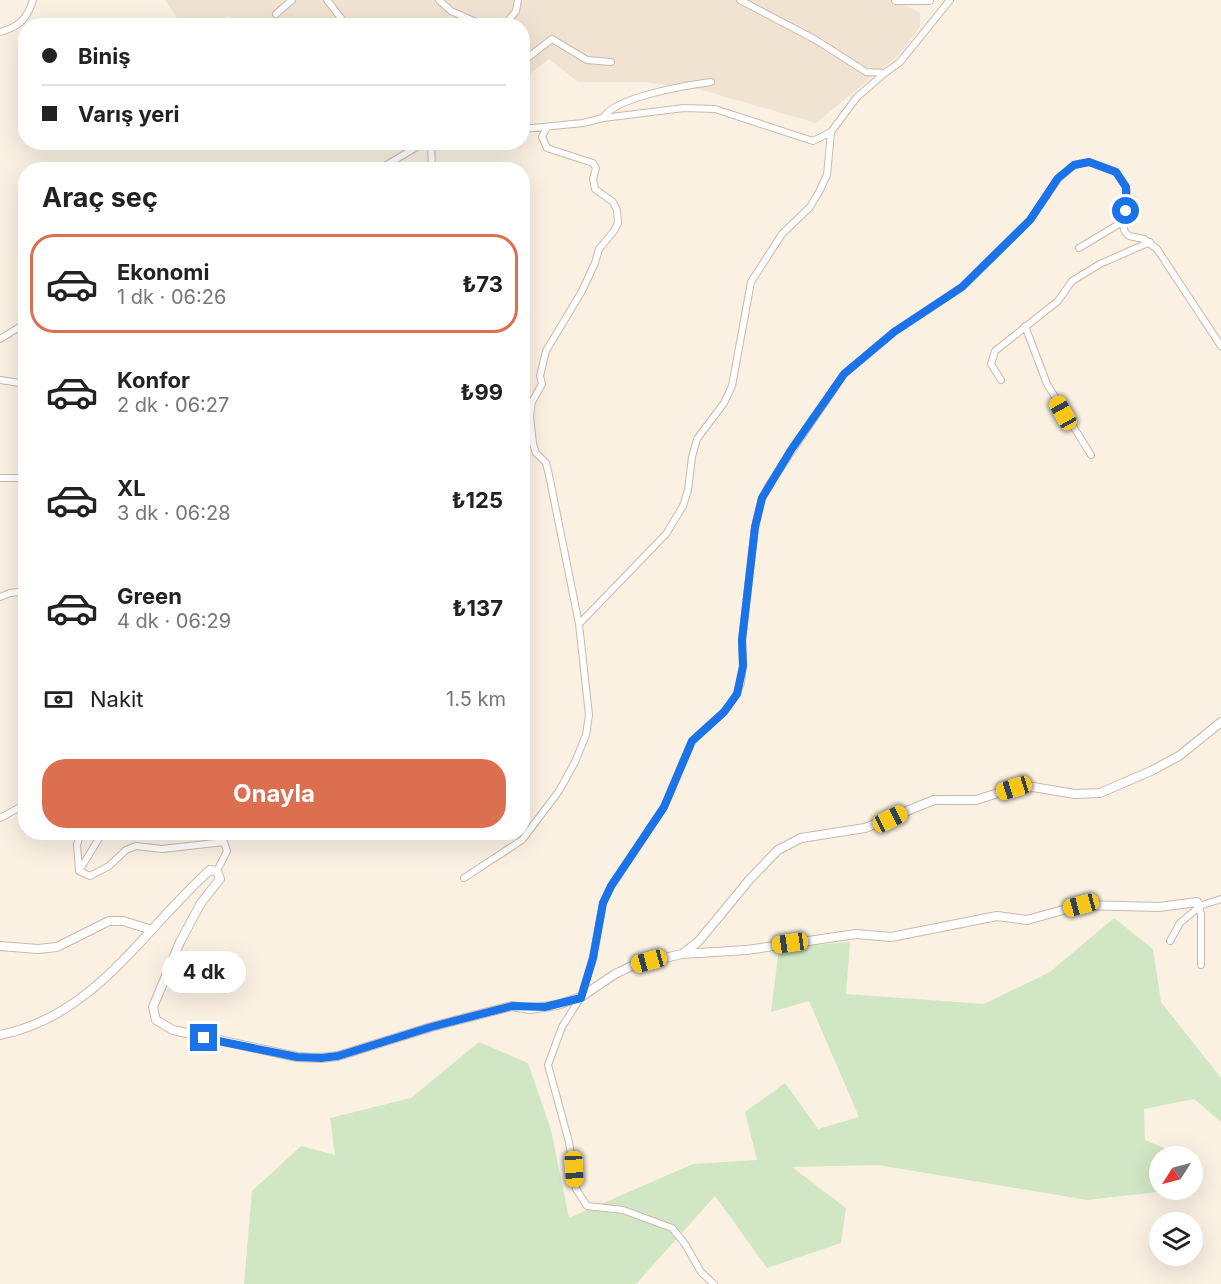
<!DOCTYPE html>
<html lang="tr">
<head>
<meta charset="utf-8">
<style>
	:root { --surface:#fff; --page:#f6f6f6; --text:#222; --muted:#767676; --line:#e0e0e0; --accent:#dc6f50 }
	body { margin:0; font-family:Inter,sans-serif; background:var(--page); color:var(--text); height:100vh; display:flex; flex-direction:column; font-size:22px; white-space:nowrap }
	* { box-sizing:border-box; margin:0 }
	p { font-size:20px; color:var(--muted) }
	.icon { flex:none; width:33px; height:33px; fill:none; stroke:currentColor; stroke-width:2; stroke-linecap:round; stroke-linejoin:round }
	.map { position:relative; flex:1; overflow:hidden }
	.sheet { position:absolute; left:18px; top:162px; width:512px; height:678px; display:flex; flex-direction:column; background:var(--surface); border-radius:24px; box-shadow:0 6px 24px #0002 }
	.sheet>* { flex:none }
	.hud { position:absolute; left:18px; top:18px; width:512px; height:132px; border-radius:24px; box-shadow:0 6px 24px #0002; display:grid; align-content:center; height:132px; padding:0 24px; background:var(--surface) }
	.needle { width:39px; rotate:234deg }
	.tools { position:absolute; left:1149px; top:1146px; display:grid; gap:12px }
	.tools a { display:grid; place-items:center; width:54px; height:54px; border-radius:50%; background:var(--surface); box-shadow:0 6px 24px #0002; font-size:30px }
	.end { position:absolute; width:27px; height:27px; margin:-14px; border:8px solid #1a73e8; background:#fff; box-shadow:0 0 0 3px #fff }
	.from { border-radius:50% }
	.bubble { position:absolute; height:42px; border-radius:21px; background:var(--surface); box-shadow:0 6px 24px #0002; font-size:20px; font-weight:700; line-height:42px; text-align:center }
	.car { position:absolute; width:18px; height:36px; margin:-18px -9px; border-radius:8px; box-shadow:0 0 4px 2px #0007; background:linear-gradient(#f5c518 24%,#345 0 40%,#f5c518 0 76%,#345 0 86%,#f5c518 0) }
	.hud b { display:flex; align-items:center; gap:21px; height:57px; font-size:22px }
	.hud b+b { border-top:2px solid var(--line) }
	.hud i { width:15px; height:15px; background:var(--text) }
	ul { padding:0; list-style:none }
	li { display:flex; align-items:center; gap:18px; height:99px; margin:0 12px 9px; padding:0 12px; border:3px solid transparent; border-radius:24px }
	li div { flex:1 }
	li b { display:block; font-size:22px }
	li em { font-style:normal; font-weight:700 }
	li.selected { border-color:var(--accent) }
	li>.icon { width:54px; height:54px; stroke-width:1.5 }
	h2 { padding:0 24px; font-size:27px; line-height:72px }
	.pay { display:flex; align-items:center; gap:15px; height:66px; padding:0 24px; font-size:22px }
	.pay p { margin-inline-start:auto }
	.primary-button { display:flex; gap:12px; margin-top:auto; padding:12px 24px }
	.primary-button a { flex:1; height:69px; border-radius:24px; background:var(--accent); color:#fff; font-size:24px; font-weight:700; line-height:69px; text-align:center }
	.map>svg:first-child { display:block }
</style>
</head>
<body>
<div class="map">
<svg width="1221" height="1284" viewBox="0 0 1221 1284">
	<rect width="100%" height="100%" fill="#faf1e3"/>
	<!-- residential -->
	<path fill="#f1e3d2" d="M165 0H895L920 13V27L900 54 816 123 702 90 645 82H578L549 59 522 80V26H234L228 16 213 25H182Z"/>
	<!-- green -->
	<path fill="#d1e6c3" d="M1114 918 1153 949 1161 1002 1221 1078V1122L1194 1099 1144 1109 1145 1140 1183 1156H1160V1190H1175L1087 1200 878 1165 792 1167 846 1208 841 1243 767 1268 715 1196 636 1284H244L252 1191 301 1146 335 1155 330 1118 411 1098 479 1042 528 1063 551 1130 569 1218 693 1164 757 1160 745 1112 785 1083 818 1129 859 1117 809 1001 771 1012 779 948 850 942 846 994 984 1004 1050 972Z"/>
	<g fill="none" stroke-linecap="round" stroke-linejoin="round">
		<!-- minor casing -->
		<g stroke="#cab9aa" stroke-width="8">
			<path id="minor" d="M327 0 347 26
				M439 0 451 11 485 26
				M740 0 816 40 866 72 885 73 900 62 950 0
				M276 14 292 0
				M504 26 516 11 518 0
				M0 32C19 27 27 19 33 0
				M522 62 552 39 587 60 611 62
				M603 118C614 97 688 85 711 82
				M522 129 583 123 603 118 684 108 715 109 813 141 831 132 857 97 885 73
				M431 142 432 170
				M378 170 425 142
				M1079 248 1124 221
				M1025 326 1047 384 1091 455
				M0 339 26 323
				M0 380 26 384
				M1001 380 991 364 995 351 1058 301 1072 281 1100 264 1150 242
				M0 478H26
				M0 597 10 593 26 591
				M579 624 666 534 683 506 688 490 692 457 697 439 724 403 732 386 751 282 782 234 810 207 819 192 827 175 831 132
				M0 818 26 804
				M103 832 79 871 90 876 109 866 126 850 136 846 162 849 224 842 227 851 217 871
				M79 870 77 845 81 832
				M464 878 522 840 559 791 575 762 586 735 589 715 579 624 549 475 546 463 536 453 533 444 530 416 532 402 542 384 540 376 546 351 582 291 595 263 599 249 614 231 618 223 617 210 613 202 595 189 593 179 596 168 593 163 547 148 542 137 547 127
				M1170 941 1180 923 1199 907
				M1201 965V914L1199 906 1221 899
				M714 1284 701 1272 685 1244 672 1228 623 1210 587 1206 576 1189 569 1142 548 1065 562 1027 581 997 593 958 603 903 611 887 664 807 692 741 724 712 737 694 741 683 743 666 742 640 755 527 762 498 769 485 844 374 894 332 962 287 1030 220 1058 179 1074 165 1089 162 1116 172 1126 187 1128 199 1123 226 1125 232 1129 236 1144 239 1157 249 1221 346"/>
		</g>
		<!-- tertiary casing -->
		<g stroke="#cab9aa" stroke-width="10">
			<path id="tertiary" d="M896 0H929
				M0 946 38 949 57 947 109 921H123L152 930
				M682 954 747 950 856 934 891 937 997 916 1027 920 1081 905 1159 907 1197 902 1199 906
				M0 1035C95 1016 142 931 210 870L217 871 220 879 201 903 180 942 153 1007 156 1020 173 1030 297 1057 321 1058 338 1056 431 1027 512 1006 530 1009 557 1005 581 997 615 974 634 965 682 954 698 942 750 879 778 850 801 838 865 828 934 800H976L1014 788 1033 787 1075 794 1100 793 1151 771 1179 756 1221 722"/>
		</g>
		<!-- minor -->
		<use href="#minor" stroke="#fff" stroke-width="6"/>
		<!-- tertiary -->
		<use href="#tertiary" stroke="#fff" stroke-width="8"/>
	</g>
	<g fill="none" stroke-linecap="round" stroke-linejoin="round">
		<!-- route -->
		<path stroke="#1a73e8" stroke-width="8" d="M204 1038 297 1057 321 1058 338 1056 431 1027 512 1006 545 1007 581 998 593 958 603 903 611 886 664 807 692 741 724 712 737 694 743 666 742 640 755 527 762 498 791 450 844 374 894 332 962 287 1030 220 1058 178 1074 165 1089 162 1116 172 1126 187V211"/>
	</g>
</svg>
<div class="tools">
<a><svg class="needle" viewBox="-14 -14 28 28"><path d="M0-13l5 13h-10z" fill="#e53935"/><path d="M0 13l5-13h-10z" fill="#767676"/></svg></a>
<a><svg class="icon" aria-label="layers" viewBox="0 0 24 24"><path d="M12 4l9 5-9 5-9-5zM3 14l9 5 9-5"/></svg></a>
</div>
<i class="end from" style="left:1126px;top:211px"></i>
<i class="end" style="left:204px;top:1038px"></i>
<div class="bubble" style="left:162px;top:951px;width:84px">4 dk</div>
<i class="car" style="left:1063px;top:413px;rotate:331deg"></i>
<i class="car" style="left:1014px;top:788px;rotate:253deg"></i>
<i class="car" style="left:890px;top:819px;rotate:63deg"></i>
<i class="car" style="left:1081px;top:905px;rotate:255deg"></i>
<i class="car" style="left:790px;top:943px;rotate:262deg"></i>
<i class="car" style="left:649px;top:961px;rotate:255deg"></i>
<i class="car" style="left:574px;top:1169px;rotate:177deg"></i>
<div class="hud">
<b><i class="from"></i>Biniş</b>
<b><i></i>Varış yeri</b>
</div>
<section class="sheet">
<h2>Araç seç</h2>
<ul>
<li class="selected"><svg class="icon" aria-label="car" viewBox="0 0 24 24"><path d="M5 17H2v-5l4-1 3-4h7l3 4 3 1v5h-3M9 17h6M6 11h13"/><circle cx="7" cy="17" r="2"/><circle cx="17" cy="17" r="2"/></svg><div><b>Ekonomi</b><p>1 dk · 06:26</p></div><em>₺73</em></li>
<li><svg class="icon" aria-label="car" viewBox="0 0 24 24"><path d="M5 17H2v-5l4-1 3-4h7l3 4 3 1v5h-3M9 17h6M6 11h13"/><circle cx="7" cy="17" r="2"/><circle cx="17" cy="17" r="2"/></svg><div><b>Konfor</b><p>2 dk · 06:27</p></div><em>₺99</em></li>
<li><svg class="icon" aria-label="car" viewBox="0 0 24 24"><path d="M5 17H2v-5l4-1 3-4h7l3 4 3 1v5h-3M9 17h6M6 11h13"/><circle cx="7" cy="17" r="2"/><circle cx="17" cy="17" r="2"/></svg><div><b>XL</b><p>3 dk · 06:28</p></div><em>₺125</em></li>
<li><svg class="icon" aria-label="car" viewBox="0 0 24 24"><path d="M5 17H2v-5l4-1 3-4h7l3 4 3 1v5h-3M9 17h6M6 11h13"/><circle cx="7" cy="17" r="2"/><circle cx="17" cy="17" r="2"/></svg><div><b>Green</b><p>4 dk · 06:29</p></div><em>₺137</em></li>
</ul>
<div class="pay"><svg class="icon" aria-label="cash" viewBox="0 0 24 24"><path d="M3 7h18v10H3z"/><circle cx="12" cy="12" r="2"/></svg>Nakit<p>1.5 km</p></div>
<div class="primary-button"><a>Onayla</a></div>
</section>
</div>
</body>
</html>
